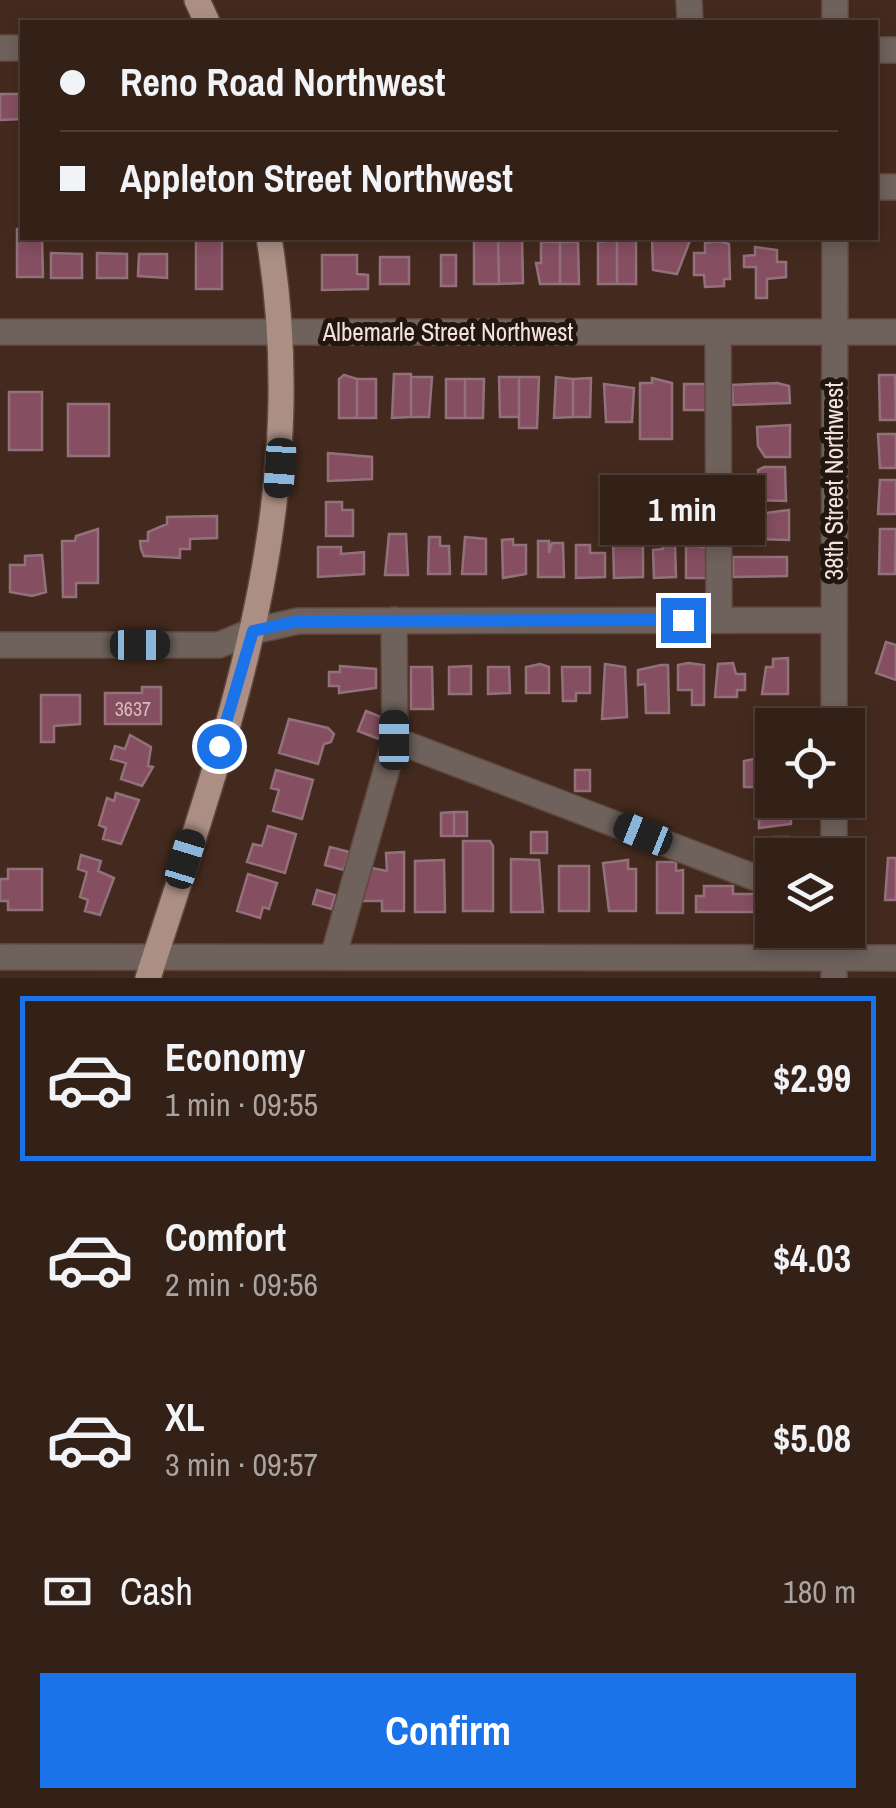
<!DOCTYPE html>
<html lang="en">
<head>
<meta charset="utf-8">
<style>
	:root { --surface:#332016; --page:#3e2d23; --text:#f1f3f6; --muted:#a9a3a1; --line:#4e3e35; --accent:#1a73e8 }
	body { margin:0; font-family:"Archivo Narrow",sans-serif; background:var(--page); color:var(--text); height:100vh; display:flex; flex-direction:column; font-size:38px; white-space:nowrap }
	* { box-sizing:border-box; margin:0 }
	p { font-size:32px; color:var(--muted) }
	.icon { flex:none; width:55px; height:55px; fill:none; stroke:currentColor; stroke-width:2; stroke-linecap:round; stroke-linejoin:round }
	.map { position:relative; height:978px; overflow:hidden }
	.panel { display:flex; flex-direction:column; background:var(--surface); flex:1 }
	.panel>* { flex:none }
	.guide { position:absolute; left:20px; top:20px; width:858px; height:220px; border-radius:0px; box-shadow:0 5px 15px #0003,0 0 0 2px var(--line); display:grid; align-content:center; height:220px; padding:0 40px; background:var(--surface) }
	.tools { position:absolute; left:755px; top:708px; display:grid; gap:20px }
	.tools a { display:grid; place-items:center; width:110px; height:110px; border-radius:0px; background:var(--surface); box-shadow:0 5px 15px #0003,0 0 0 2px var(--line); font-size:50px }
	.end { position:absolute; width:45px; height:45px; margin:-22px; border:12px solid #1a73e8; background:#fff; box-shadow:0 0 0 5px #fff }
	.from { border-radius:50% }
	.bubble { position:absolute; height:70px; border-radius:0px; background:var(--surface); box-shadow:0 5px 15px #0003,0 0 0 2px var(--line); font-size:32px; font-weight:800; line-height:70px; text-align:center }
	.car { position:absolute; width:30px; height:60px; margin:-30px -15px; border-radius:12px; box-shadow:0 0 8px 2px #0007; background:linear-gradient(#222 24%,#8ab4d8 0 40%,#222 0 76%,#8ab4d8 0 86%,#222 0) }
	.guide b { display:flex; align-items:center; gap:35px; height:95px; font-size:38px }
	.guide b+b { border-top:2px solid var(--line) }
	.guide i { width:25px; height:25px; background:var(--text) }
	ul { padding:18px 0 0; list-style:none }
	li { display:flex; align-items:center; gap:30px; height:165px; margin:0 20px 15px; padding:0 20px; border:5px solid transparent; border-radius:0px }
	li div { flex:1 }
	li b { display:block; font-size:38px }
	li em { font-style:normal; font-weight:800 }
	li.on { border-color:var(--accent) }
	li>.icon { width:90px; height:90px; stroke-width:1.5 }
	.pay { display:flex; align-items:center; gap:25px; height:110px; padding:0 40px; font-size:38px }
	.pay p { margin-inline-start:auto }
	.cta { display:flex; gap:20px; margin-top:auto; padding:20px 40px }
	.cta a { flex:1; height:115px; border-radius:0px; background:var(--accent); color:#fff; font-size:40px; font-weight:800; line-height:115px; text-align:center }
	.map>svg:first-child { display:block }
</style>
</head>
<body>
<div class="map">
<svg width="896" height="978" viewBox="0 0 896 978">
	<rect width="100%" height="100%" fill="#442a1e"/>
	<!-- building -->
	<path fill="#854f61" stroke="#92717b" stroke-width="2.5" d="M0 94H22V119L0 120Z
		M17 229H22V238H42L43 277H17Z
		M196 238H222V289H196Z
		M474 238H498L499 284H474Z
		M498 238H522L523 283 499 284Z
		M632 238H636V284H617V240Z
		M652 238H691L677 274 653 270Z
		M617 240V284H598V242Z
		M718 241 729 244 730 279H724V286L705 287 704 275H694V253H705V243Z
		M541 242H560V284H540L536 263H541Z
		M560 242H578L579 284H560Z
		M755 247 777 250V262H786V277L767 279V298H756V267H744V256L755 255Z
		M51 253 82 254V278H51Z
		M97 253 127 254V278H97Z
		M139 254H167V278L138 276Z
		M322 255H357V274L368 275V289L322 290Z
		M441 255H456V286H441Z
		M380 257H409V284H380Z
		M394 374H411V417L392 418Z
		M344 375 357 379V418H339V379Z
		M879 375H895L896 420H880Z
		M411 377H432L429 417H411Z
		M499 377H519V417H500Z
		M519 377H539L537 428H519Z
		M556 377 573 379V417L554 418Z
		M591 378 590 417H573V379Z
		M652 378 672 383V439H640V383H652Z
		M357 379H376V418H357Z
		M446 379H465V418H446Z
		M465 379H484L483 418H465Z
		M777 383 789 386 790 403 733 405 732 385Z
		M604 384 634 388 632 422H606Z
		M684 384H706V410H684Z
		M9 392H42V450H9Z
		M68 404H109V456H68Z
		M790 425V457H765L758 446 757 427Z
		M878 434H896V468H880Z
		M328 453 372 457V479L328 481Z
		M764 467H785L786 501 750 500V487H759L758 470Z
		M880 480H896V514H878Z
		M326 502H342V510H353V536H326Z
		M789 510V540L757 539 758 514Z
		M217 516V538L190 539V549H180V558L144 556 141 549 140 541H148V532L167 524V517Z
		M98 529V583H76V597H63L62 541H75L76 536Z
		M880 529H896L895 574H879Z
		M389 534H406L408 575H385Z
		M429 537H440V546H449L450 574H428Z
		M465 537 486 539V574H462Z
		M513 539V545H526V574L503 578 502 540Z
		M613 539H643V577L614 578Z
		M538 541H549V553L552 543H563L564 577H538Z
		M663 543H675L676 577 654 578 653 550 663 549Z
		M686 543 708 548V578H686Z
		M576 545H590V553H605V577L576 578Z
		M318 547H341V554L364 552V574L318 577Z
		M42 555 46 592 32 596 10 592V565H25V556Z
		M733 557H787V576L733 577Z
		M886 642 896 645V680L876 673Z
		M788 658V694H762L766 667H773V659Z
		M688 663 704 665V705H692V690H678V665Z
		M733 663 736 674H745V690H737V697H715L718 664Z
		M540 664 549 667V693H526V667Z
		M605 664 625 667 627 717 602 719Z
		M661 665H668L669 713H646L645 684 638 685V670Z
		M340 666 376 669V688L339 693V686H329V672H340Z
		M471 666V694H449V667Z
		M411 667H432L433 709H411Z
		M488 667H509L510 693 488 694Z
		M562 667H590V693H576V701H563Z
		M142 687H161V724H105V693H142Z
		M41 695H80V724L54 726V742H41Z
		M366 711 386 719 379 739 358 731Z
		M289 719 328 728 334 734 331 742 324 744 318 764 279 753Z
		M784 720 792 725H772V748H766V741H758V721Z
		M130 735 151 747 148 766 153 767 142 786 121 779 126 763 111 759 115 746 125 749Z
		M759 758H772V787H744V761Z
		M276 770 313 780 302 819 273 811 279 790 271 788Z
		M575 770H590V791H575Z
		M116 793 139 800 121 844 103 839 106 828 99 825 107 798 114 801Z
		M764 799 783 800V809H791V824L759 828V807L764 806Z
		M454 812H467V836H454Z
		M454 812V836H441V813Z
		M268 826 296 834 285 873 247 862 253 844 262 846Z
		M531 832H547V853H531Z
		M773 837H789L792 855H772V871V865H762V845H773Z
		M463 841H490L493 846V911H463Z
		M330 847 349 852 344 870 325 865Z
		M404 852V911H382V901H363L362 866 387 871 386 853Z
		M81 855 101 861 98 871 114 878 100 915 85 911 88 900 80 897 87 872 78 869Z
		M888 858H896V900H885Z
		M511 859 539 860 543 912H511Z
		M444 860 445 912H415V861Z
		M628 860V869H636V911H609L603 863Z
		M657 862H676V871L683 870V913H657Z
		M559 866H589V911H559Z
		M8 869H42V910H8V901H0V879H8Z
		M248 874 277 883 269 909 263 907 260 918 237 911Z
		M704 886H733V894H763V912H696V896H704Z
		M317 890 335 895 331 909 313 904Z"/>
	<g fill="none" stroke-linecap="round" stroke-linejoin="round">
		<!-- minor casing -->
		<g stroke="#60473c" stroke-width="28">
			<path id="minor" d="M689 0 690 22
				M835 0V22
				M0 48H22
				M875 50H896
				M875 187H896
				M0 332H896
				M718 332 719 620
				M394 620 395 740 772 884
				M0 645H219L253 631 298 621 834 620
				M834 725 835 238
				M834 800V855
				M834 930V978
				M0 957 896 958
				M333 957 395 740"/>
		</g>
		<!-- major casing -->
		<g stroke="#60473c" stroke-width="28">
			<path id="major" d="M197 0 207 22
				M148 978C229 728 313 505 269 238"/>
		</g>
		<!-- minor -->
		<use href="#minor" stroke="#6f615b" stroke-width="25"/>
		<!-- major -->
		<use href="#major" stroke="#ab8f84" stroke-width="25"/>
	</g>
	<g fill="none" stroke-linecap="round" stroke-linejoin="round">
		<!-- route -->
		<path stroke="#1a73e8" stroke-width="12" d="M219 746 253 631 298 621 683 620"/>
	</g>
	<g text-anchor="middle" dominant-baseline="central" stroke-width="10" stroke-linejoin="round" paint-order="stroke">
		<!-- number labels -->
		<g font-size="20" fill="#d8bcbc">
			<text x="133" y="708">3637</text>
		</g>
		<!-- street labels -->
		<g font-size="25" fill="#f3e1da" stroke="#221611">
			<text x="448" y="332">Albemarle Street Northwest</text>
			<text transform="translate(834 481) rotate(-90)">38th Street Northwest</text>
		</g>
	</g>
</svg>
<div class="tools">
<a><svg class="icon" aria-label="locate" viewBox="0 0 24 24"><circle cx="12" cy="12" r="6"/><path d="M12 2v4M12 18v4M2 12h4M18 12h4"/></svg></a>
<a><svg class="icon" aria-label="layers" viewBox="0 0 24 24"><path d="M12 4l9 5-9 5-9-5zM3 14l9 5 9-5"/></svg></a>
</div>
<i class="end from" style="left:219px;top:746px"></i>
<i class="end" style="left:683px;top:620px"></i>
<div class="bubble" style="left:600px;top:475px;width:165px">1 min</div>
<i class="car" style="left:280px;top:468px;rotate:184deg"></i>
<i class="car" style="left:140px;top:645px;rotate:90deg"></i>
<i class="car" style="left:394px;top:740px;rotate:0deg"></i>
<i class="car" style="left:643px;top:834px;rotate:292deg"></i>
<i class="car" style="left:185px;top:859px;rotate:17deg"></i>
<div class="guide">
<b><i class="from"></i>Reno Road Northwest</b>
<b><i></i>Appleton Street Northwest</b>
</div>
</div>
<section class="panel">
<ul>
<li class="on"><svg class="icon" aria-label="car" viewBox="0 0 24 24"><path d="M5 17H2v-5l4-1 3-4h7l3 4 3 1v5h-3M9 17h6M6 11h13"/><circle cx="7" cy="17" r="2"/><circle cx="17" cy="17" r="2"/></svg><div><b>Economy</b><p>1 min · 09:55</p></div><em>$2.99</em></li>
<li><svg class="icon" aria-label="car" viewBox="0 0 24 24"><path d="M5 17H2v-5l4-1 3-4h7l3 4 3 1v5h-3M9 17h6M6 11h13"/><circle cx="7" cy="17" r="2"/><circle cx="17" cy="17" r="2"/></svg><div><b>Comfort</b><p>2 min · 09:56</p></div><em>$4.03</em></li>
<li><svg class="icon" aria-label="car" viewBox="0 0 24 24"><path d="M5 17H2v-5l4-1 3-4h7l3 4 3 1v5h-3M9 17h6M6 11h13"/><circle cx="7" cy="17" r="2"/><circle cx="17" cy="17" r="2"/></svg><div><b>XL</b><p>3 min · 09:57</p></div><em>$5.08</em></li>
</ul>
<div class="pay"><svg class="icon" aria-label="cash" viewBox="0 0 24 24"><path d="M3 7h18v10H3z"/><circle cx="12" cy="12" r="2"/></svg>Cash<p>180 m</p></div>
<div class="cta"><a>Confirm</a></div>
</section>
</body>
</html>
